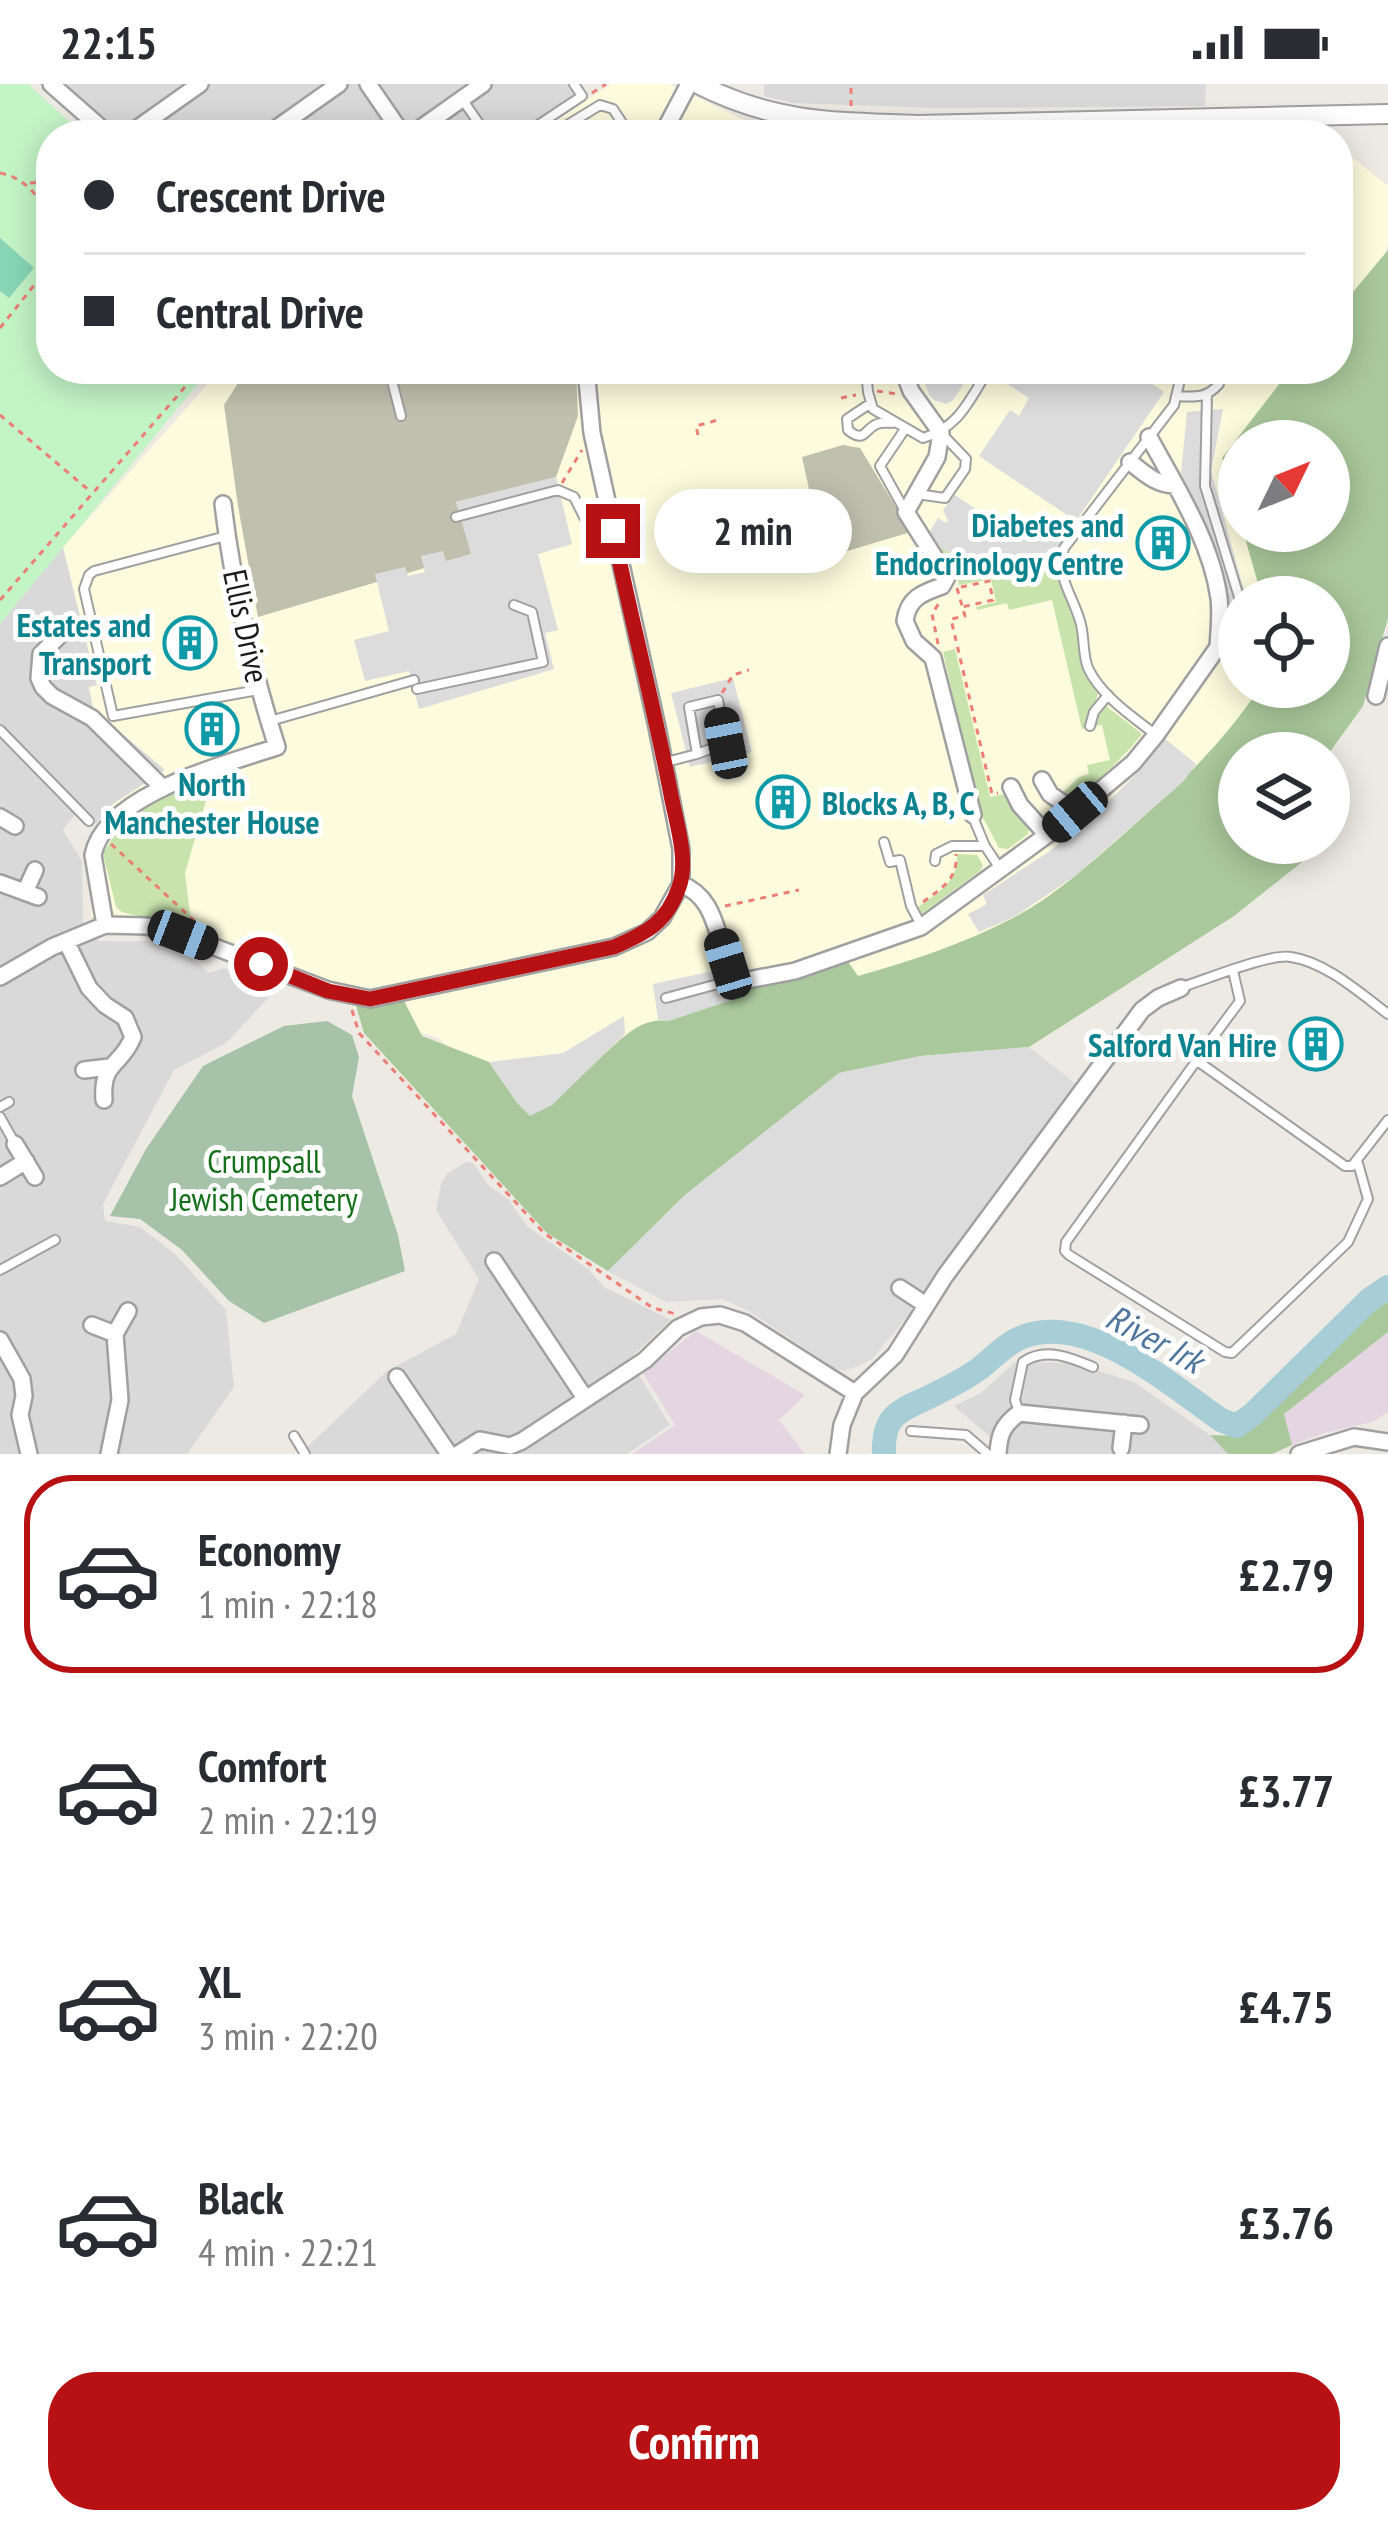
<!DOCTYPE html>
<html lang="en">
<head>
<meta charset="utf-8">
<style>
	:root { --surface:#fff; --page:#f2f2f3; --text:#2b2b33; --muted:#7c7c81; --line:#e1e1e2; --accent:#b71114 }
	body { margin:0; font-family:"PT Sans Narrow",sans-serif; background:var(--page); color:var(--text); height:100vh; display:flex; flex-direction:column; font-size:45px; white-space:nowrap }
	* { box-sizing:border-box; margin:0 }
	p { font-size:39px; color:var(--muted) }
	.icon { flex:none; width:66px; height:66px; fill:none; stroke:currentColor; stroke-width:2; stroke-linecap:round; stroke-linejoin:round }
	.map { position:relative; height:1370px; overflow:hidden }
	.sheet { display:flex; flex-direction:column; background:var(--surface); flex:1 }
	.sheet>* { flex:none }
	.guide { position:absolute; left:36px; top:36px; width:1317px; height:264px; border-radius:48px; box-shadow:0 6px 30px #0003; display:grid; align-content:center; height:264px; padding:0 48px; background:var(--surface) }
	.needle { width:78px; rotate:47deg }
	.buttons { position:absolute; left:1218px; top:336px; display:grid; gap:24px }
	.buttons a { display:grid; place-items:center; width:132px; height:132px; border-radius:50%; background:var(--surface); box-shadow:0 6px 30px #0003; font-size:60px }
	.end { position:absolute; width:54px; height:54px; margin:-27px; border:15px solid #b71114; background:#fff; box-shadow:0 0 0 6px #fff }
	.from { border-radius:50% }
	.bubble { position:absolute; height:84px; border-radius:42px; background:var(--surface); box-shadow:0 6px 30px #0003; font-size:39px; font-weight:800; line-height:84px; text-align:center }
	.car { position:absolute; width:36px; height:72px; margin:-36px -18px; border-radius:15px; box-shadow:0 0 9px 3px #0007; background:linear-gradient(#222 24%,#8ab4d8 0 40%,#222 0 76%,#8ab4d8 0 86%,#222 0) }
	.guide b { display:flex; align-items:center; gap:42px; height:114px; font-size:45px }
	.guide b+b { border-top:3px solid var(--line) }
	.guide i { width:30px; height:30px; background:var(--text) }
	ul { padding:21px 0 0; list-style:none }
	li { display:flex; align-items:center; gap:36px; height:198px; margin:0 24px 18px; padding:0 24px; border:6px solid transparent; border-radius:48px }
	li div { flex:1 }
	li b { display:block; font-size:45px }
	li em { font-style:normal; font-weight:800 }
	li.on { border-color:var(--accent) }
	li>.icon { width:108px; height:108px; stroke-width:1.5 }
	.action { display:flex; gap:24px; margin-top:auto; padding:24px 48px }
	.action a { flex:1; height:138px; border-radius:48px; background:var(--accent); color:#fff; font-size:48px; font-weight:800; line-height:138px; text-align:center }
	.status { display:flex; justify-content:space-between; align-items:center; height:84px; padding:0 60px; background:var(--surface); direction:ltr }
	.status svg { height:33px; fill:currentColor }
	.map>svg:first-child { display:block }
</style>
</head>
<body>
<div class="status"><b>22:15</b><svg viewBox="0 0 49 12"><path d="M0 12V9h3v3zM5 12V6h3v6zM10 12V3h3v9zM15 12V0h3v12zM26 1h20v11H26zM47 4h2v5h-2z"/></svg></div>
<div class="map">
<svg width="1388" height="1370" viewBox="0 0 1388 1370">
	<rect width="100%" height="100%" fill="#ede9e3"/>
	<!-- residential -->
	<path fill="#dad9d9" d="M66 0H567L575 11 515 51H124Z
		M764 0H1206L1205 22 938 24 793 19 764 12Z
		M63 463 97 602 166 686 113 720 96 740 0 641V540Z
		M0 649 75 730 63 746 82 777 83 840 100 857H173L209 889 224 884 276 906 226 959 174 986 103 1120 105 1137 140 1143 175 1170 226 1226 234 1303 187 1370H0Z
		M466 1078 473 1079 489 1102 508 1115 527 1142 588 1185 604 1203 671 1236 629 1275 670 1341 627 1370H300L387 1287 456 1250 479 1195 436 1126 441 1100 447 1090Z
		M1015 1278 1072 1279 1134 1298 1210 1351 1228 1370H1005V1366L954 1322 981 1309Z"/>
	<!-- industrial -->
	<path fill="#e5d5e2" d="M696 1247 805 1311 779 1336 805 1370H632L675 1341 643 1289Z
		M1388 1248V1328L1372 1338 1324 1349 1292 1361 1284 1330Z"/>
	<!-- education -->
	<path fill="#fcfbdd" d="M611 0H669L757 42 816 51H534Z
		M1316 44 1325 51H1008Z
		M1338 62 1388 102V159L1379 199 1338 251Z
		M221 285H1311L1239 357V447H1270L1288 513H1239V603H1283L1083 815 543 1049 438 954 378 936 209 850 149 835 91 833 96 740 113 720 165 686 93 625 89 603 97 601 63 463Z"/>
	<!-- construction -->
	<path fill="#c0c0af" d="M247 285H576L578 332 556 393 456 418 472 470 258 533 238 422 224 321Z
		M843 361 860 364 911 448 824 474 802 373Z"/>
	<!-- grass -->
	<path fill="#c8e3ac" d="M939 462 976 485 983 476 1053 475 1060 463 1063 464 1057 476 1056 490 1074 528 1081 580 1098 609C1096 623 1084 628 1086 644L1082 645 1052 516 1009 526 1007 519 977 526 976 523 996 518 991 495 959 501 955 487Z
		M955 565 990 713 1005 710 1012 725 1029 743 1028 750 1008 765 999 764 978 724 943 568Z
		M1106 622 1142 650C1126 671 1090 707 1066 716L1059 712 1079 693 1089 690 1087 681 1110 676 1102 641 1095 642 1098 628Z
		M214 689 185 789 192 846 122 828 116 823 103 769 119 744 135 731 161 712Z
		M957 770 977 771 983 781 981 786 920 831 917 824C937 809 959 798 957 770Z"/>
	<!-- forest -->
	<path fill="#a9c89b" d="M1388 166V534L1363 622 1329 669H1239V759H1307L1302 778 1234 832 1029 963 921 972 839 989 685 1111 608 1187 547 1149 364 949 355 918 403 915 422 952 489 978 518 1020C540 1008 564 997 586 984 613 968 633 932 668 937L737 914 740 909 846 875 858 892C911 877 963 860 1013 834 1050 815 1084 785 1116 757 1169 710 1221 663 1260 603H1329V513H1262L1243 447H1329V357H1239V433L1222 374 1291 285H1338V226Z
		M1388 1217V1248L1284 1330 1292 1361 1272 1370H1228L1210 1351 1239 1352 1274 1325 1369 1231Z"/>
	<!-- cemetery -->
	<path fill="#a6c3aa" d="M327 937 352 951 359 973 352 1012 398 1151 405 1187 264 1239 229 1217 182 1166 140 1135 110 1132 146 1065 203 982 284 942Z"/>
	<!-- park -->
	<path fill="#c3f4c6" d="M0 0H28L84 51H51V285H210L0 540Z"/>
	<!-- pitch -->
	<path fill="#87d5b6" d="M0 154 34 184 9 214 0 207Z"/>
	<!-- parking -->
	<path fill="#dcdcdc" d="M920 285H974L953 316 946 320 934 316 929 311Z
		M984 285H1131L1164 308 1076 437 979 372 1010 326 1019 332 1029 314Z
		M1223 325 1211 387 1246 513H1239V567L1232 566 1226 506 1181 389 1187 328Z
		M556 393 572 460 538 470 558 546 545 549 554 585 419 625 409 587 365 597 354 556 389 547 375 490 405 483 408 492 425 488 421 472 443 467 446 477 471 470 456 418Z
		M955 411 1010 448 1021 445 1028 435 1063 457 1053 475 1001 488 983 477 977 485 939 462 930 447 938 434 946 439 948 437 943 426Z
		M733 594 752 668 690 683 671 609Z
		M1164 654 1196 680 1184 697 1075 792 1014 833 979 848 968 830 987 820 983 811 1050 767 1104 722 1140 686Z
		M718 886 740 909 737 914 668 937 658 936 653 900Z
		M624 932 625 950 552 1021 530 1032 518 1020 489 978 563 969Z
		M1029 963 1076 1000 945 1187 872 1275 856 1283 844 1287 834 1284 749 1227 722 1215 666 1218 608 1187 685 1111 839 989 921 972Z"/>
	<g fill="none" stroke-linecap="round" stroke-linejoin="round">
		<!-- river -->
		<path stroke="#a7cdd7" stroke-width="24" d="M884 1370C882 1325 906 1326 939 1308 953 1301 966 1294 979 1285 991 1276 1002 1263 1016 1256 1082 1222 1170 1301 1221 1336L1236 1342 1252 1331 1369 1216 1388 1203"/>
		<!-- service casing -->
		<g stroke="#a0a0a0" stroke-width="12">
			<path id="service" d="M462 15 487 51
				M523 51 582 12 574 0
				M551 51 600 21 613 25 630 51
				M712 51 713 48 721 51
				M389 285 401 332
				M866 285 868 308 873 325 923 354C960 343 969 316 989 285
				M1207 311 1205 402 1239 513
				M1176 312C1194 313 1206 315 1219 300L1218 285
				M871 319 847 335 848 346C865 360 864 345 877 340 882 338 887 339 892 339
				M905 345 880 382 905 427
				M917 410 945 414 965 385 966 375 942 350
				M456 433 558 406 574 413 593 451 613 454
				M226 452 94 487 89 491 84 505 113 632 258 606
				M1221 545H1239
				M417 605 543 578 532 528 514 521
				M270 637 414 596
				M1090 642 1094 628 1108 611
				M0 646 89 737
				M1156 651C1133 633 1101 612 1088 584 1082 569 1085 552 1080 537 1072 509 1056 495 1064 464L1174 321 1180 296 1173 285
				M666 678 697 670 689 623 718 616 726 659 697 670
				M973 733 985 762 999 783
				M884 758 890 778 900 776 911 822 921 841
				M935 777 936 770 952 762H985
				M1233 887 1240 917 1196 976 1345 1082H1352L1388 1036
				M1182 903C1205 896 1270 869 1291 873 1326 878 1361 910 1388 930
				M666 914 740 894
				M1197 976 1066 1158 1065 1167 1069 1171 1225 1268 1232 1269 1348 1158 1368 1115 1357 1076
				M0 1023 9 1018
				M0 1033 14 1058
				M0 1186 55 1156
				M1019 1328 1015 1316 1023 1278C1045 1263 1070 1273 1093 1283
				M911 1347 966 1351 988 1370
				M294 1352 305 1370"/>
		</g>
		<!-- minor casing -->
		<g stroke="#a0a0a0" stroke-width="20">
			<path id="minor" d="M51 0 109 51
				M368 0 403 51
				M128 51 200 0
				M267 51 339 0
				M411 51 483 0
				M662 51 689 0
				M903 285 911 307 941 349 937 373 906 428 947 493 942 502C922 509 908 514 905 537L914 557 933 574 973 731
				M1130 378C1144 389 1156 401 1175 401
				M68 543 41 570 39 594 43 603 52 612 92 634 162 703
				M1376 612 1388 562
				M1042 696 1050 710 1075 728
				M1011 703 1020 721 1047 751
				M0 733 15 742
				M0 799 38 813
				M681 800C719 815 715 857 733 888L748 896 795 887 921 843 1047 751 1133 679 1156 651 1218 563C1219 547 1221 530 1219 514 1211 457 1176 403 1149 353
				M25 808 35 786
				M105 841 93 771C105 710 226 680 277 663 253 589 232 497 223 420
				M66 857 89 904 105 921 125 934 133 953C121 983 101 977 104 1016
				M0 893 52 863 105 841 147 842 183 851 328 906 370 915 614 863 647 848 662 834 681 800V765L657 643 592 349 586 285
				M84 986 109 983
				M15 1060 35 1093
				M0 1093 26 1077
				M494 1177 585 1314
				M900 1204 926 1221
				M92 1241 115 1250
				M0 1256 22 1295 24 1312 20 1331 29 1370
				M397 1293 449 1370
				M1121 1364 1124 1339
				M109 1370 120 1316 115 1250 128 1227
				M458 1370 480 1356 510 1362 522 1357 645 1276 678 1244 701 1233 720 1231 745 1239 855 1309
				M838 1370 842 1341 855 1309 895 1271 945 1192 1142 926 1158 914 1181 904
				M998 1370C999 1350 1003 1341 1019 1329L1140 1341
				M1299 1370 1354 1353 1388 1358"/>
		</g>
		<!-- tertiary casing -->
		<g stroke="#a0a0a0" stroke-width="22">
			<path id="tertiary" d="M698 0C774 39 834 38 917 41L1388 30"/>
		</g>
		<!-- path -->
		<path stroke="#ed7e74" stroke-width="3" stroke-dasharray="6 6" stroke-linecap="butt" d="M592 9 606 0
			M851 22V0
			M0 89C26 94 41 114 51 138
			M30 99 40 98 51 102
			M0 244 51 180
			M877 307 897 310
			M841 314 856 311
			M0 331 91 408
			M698 351 696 342 718 336
			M562 399 582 366
			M961 503 989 497 993 516 962 523
			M957 504 965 532 951 535 992 710 998 709
			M0 516 185 303 184 285
			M938 560 932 530 939 519
			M722 609 733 591 749 586
			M111 760 201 843
			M923 818C942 804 958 795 956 770
			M725 822 799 806
			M352 926 359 949 544 1149 653 1224 676 1230"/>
		<!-- service -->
		<use href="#service" stroke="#fff" stroke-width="8"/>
		<!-- minor -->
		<use href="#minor" stroke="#fff" stroke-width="15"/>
		<!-- tertiary -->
		<use href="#tertiary" stroke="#fff" stroke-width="18"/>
	</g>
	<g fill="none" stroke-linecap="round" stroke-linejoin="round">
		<!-- route -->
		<path stroke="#b71114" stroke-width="15" d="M261 880 328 907 370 915 614 863C646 849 667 839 679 803 689 776 676 738 671 711 654 622 631 535 613 447"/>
	</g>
	<!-- icons -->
	<defs>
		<g id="building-ring" transform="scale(2.7)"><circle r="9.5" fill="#fff" stroke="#0f9aa8" stroke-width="1.5"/><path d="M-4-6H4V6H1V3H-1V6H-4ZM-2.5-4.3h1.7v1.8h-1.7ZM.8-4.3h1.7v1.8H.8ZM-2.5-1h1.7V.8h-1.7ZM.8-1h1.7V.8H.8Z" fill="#0f9aa8"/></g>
	</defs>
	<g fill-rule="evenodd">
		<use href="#building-ring" x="1163" y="459"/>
		<use href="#building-ring" x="190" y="559"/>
		<use href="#building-ring" x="212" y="645"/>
		<use href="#building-ring" x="783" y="718"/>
		<use href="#building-ring" x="1316" y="960"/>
	</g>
	<g text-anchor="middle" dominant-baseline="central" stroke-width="10" stroke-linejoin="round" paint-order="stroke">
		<!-- culture labels -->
		<g font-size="33" font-weight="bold" fill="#0d838f" stroke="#fff" text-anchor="end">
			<text x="1124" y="440">Diabetes and<tspan x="1124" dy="38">Endocrinology Centre</tspan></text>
			<text x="151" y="540">Estates and<tspan x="151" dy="38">Transport</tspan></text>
			<text x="212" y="699" text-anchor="middle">North<tspan x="212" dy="38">Manchester House</tspan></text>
			<text x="822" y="718" text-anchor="start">Blocks A, B, C</text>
			<text x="1277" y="960">Salford Van Hire</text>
		</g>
		<!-- street labels -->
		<g font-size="33" fill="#1c1c1c" stroke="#fff">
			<text transform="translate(247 542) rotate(78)">Ellis Drive</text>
		</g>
		<!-- park labels -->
		<g font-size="33" fill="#15701b" stroke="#fff">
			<text x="264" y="1076">Crumpsall<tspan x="264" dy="38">Jewish Cemetery</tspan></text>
		</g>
		<!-- water labels -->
		<g font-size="36" font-style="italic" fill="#4f769c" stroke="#fff">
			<text transform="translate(1155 1254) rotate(28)">River Irk</text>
		</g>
	</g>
</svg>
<div class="buttons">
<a><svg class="needle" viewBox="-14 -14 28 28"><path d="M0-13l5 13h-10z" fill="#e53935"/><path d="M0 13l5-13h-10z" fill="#7c7c81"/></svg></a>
<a><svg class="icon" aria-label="locate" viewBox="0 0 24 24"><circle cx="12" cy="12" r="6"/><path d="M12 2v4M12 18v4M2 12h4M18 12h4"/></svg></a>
<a><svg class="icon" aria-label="layers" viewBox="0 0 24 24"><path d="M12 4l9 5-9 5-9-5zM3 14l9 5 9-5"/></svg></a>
</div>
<i class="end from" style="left:261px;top:880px"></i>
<i class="end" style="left:613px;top:447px"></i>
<div class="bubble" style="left:654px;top:405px;width:198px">2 min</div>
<i class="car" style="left:726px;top:659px;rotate:349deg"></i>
<i class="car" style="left:1075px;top:728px;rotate:230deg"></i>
<i class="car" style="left:183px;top:851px;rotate:111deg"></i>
<i class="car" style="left:728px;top:880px;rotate:343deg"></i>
<div class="guide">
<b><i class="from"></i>Crescent Drive</b>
<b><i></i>Central Drive</b>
</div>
</div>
<section class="sheet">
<ul>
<li class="on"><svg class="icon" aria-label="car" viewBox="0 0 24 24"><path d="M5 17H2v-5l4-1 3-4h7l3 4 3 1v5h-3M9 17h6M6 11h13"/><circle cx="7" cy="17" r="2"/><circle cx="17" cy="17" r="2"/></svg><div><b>Economy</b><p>1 min · 22:18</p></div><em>£2.79</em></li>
<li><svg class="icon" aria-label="car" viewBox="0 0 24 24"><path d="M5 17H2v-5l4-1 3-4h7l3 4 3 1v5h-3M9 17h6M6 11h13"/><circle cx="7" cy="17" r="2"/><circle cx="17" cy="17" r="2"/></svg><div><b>Comfort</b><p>2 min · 22:19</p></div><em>£3.77</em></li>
<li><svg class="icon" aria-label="car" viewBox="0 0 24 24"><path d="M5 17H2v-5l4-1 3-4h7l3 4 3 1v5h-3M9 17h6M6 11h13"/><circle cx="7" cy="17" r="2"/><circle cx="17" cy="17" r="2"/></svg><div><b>XL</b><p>3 min · 22:20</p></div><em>£4.75</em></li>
<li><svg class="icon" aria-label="car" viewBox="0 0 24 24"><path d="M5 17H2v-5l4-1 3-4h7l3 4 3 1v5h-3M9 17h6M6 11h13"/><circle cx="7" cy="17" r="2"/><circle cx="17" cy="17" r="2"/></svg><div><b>Black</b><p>4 min · 22:21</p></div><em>£3.76</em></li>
</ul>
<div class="action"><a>Confirm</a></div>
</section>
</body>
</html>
